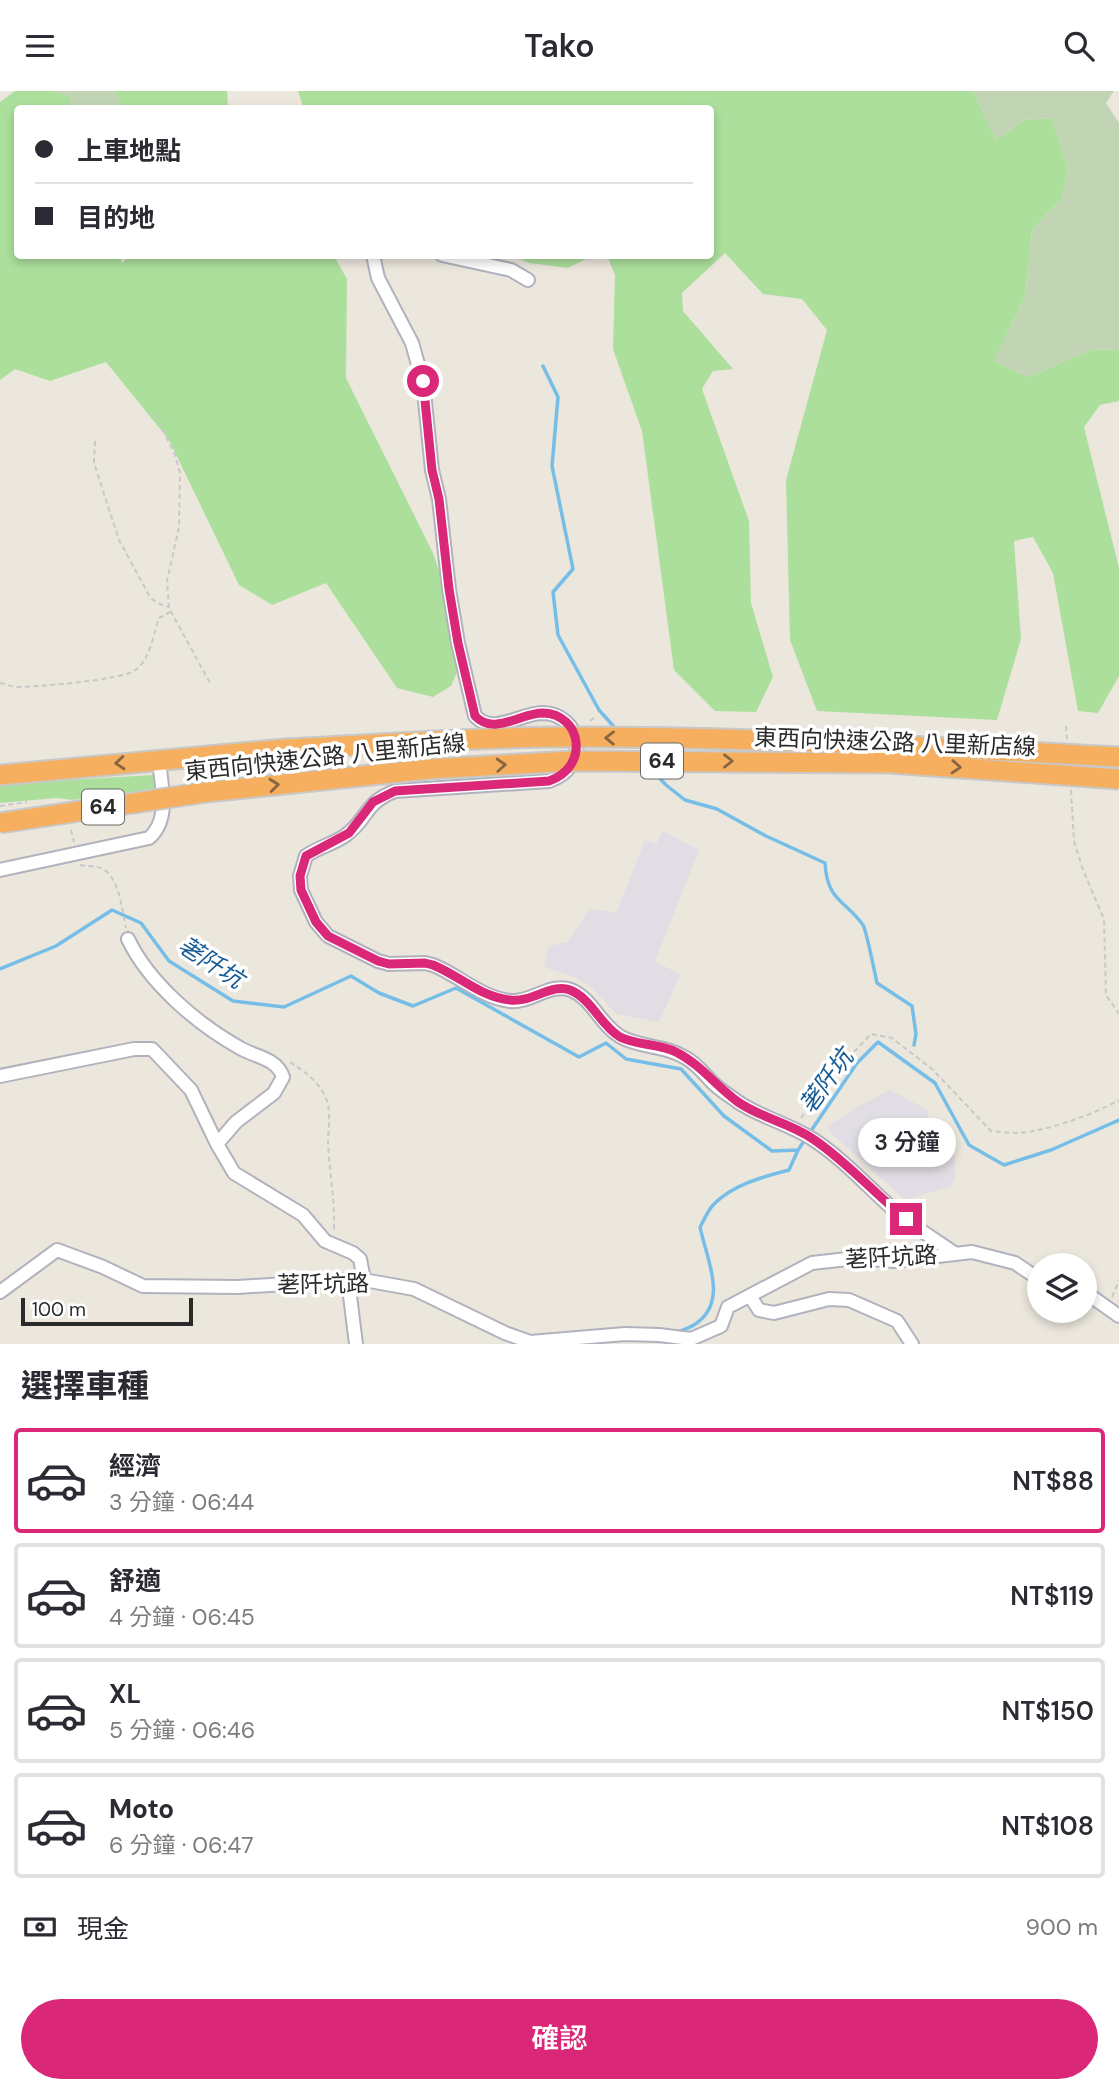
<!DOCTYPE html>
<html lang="zh-TW">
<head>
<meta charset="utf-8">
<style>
	:root { --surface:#fff; --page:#f7f7f7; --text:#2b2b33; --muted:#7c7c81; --line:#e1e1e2; --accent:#db2777 }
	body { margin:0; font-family:"DM Sans","Noto Sans TC",sans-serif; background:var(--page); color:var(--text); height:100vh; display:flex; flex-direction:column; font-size:26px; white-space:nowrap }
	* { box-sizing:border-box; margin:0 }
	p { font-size:23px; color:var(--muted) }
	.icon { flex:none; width:38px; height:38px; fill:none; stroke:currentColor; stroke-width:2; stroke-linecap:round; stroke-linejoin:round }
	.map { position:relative; height:1253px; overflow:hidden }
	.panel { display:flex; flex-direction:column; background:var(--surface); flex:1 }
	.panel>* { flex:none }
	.guide { position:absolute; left:14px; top:14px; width:700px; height:154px; border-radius:7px; box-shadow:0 4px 10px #0003; display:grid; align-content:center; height:154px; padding:0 21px; background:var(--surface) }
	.fabs { position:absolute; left:1027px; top:1162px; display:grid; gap:14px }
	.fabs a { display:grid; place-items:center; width:70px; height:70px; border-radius:50%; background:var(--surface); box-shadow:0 4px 10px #0003; font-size:35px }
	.scale { position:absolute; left:21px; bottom:18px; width:172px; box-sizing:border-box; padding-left:7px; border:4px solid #2a2a2a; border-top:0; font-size:19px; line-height:24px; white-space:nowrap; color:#2a2a2a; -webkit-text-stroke:5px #fff; paint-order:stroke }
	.end { position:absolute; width:32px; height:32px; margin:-16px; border:9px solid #db2777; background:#fff; box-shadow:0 0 0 4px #fff }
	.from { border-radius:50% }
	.bubble { position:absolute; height:49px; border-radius:24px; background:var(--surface); box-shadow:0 4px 10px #0003; font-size:23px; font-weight:600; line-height:49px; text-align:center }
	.guide b { display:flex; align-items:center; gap:24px; height:66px; font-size:26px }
	.guide b+b { border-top:2px solid var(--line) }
	.guide i { width:18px; height:18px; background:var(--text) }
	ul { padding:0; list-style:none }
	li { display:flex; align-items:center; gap:21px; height:105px; margin:0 14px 10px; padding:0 7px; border:4px solid var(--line); border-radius:7px }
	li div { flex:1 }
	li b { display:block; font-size:26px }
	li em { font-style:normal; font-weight:600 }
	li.on { border-color:var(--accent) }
	li>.icon { width:63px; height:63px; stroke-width:1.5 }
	h2 { padding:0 21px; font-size:32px; line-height:84px }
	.pay { display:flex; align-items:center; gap:18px; height:77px; padding:0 21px; font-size:26px }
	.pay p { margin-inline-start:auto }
	.action { display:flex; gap:14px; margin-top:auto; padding:14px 21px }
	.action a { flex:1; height:80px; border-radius:42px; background:var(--accent); color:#fff; font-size:28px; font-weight:600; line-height:80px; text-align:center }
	header { display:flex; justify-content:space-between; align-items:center; height:91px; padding:0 21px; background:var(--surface); font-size:32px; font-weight:600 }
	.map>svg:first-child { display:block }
</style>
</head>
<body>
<header><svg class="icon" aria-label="menu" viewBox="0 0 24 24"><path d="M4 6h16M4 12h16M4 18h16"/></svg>Tako<svg class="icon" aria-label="search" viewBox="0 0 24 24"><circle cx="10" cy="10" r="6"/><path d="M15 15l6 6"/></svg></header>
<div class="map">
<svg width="1119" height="1253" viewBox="0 0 1119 1253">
	<rect width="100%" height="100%" fill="#ece7dd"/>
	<!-- industrial -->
	<path fill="#e0dde4" d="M663 740 699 759 655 871 681 883 659 931 616 923 590 895 574 886 544 876 549 855 567 851 590 818 616 822 645 749 656 753Z
		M890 999 928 1019 926 1036 955 1065V1088L950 1096 905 1109 832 1043 828 1035 857 1016Z"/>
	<!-- green -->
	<path fill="#acdf9c" d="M15 0H51L69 5 73 17 18 18V164L120 165 122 172 131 164 334 165 347 188 346 287 433 462 466 560 451 595 433 606 397 597 326 492 272 514 239 494 169 349 106 271 50 290 15 278 0 289V11Z
		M115 0H227L228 17H121Z
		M298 0H973L996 49 1024 29 1052 27 1068 78 1062 107 1032 139 1025 207 994 270 1028 286 1093 258 1119 259V310L1100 314 1084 336 1119 477V585L1098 622 1078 620 1053 482 1033 446 1014 450 1021 548 997 629 817 620 790 549 786 389 827 239 802 208 763 203 725 162 682 202 683 220 733 278 713 280 702 298 749 430 751 512 773 586 756 621 715 620 674 579 642 340 613 258 615 184 607 165 710 164V18H304Z
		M513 165H592L568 177 529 172Z
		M153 684 154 698 72 709 57 707 0 712V693Z"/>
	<!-- cemetery -->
	<path fill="#c1d5b5" d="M51 0H115L121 17H73L69 5Z
		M973 0H1114L1106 12 1119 32V259L1093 258 1028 286 994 270 1025 207 1032 139 1062 107 1068 78 1052 27 1024 29 996 49Z"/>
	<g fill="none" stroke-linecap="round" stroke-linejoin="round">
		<!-- stream -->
		<path stroke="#76bee8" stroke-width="3.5" d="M543 275 558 306 552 375 573 478 553 501 558 544 599 619 616 638
			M651 678 666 694 685 709 717 718 766 745 825 772C827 810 845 809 863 834 866 838 875 883 877 892L912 915 916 943 914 954
			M0 878 56 855 112 819 141 832 169 870 233 910 284 916 351 885 379 902 413 915 456 897 579 966 606 952 626 968 681 978 724 1025 772 1060 798 1059 857 972 878 951 935 992 969 1054 1004 1074 1051 1059 1119 1029
			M678 1241C684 1238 693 1236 698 1231 728 1208 706 1166 700 1136 704 1129 708 1119 714 1113 734 1093 763 1086 789 1079L798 1059"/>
		<!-- minor casing -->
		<g stroke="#b1b2bd" stroke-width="16">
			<path id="minor" d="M373 164 378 187 412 252 423 291 432 379 439 408 449 498 458 552 475 625C494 645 520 622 543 622 581 623 592 675 549 690L395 700C364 712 368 728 346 744 334 753 318 756 306 765L300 785 301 799 316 831 328 845 378 870 389 873 425 872 433 874C460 885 480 906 510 910 531 912 551 891 571 899 593 908 600 934 621 946 641 957 665 954 686 967 697 973 704 983 713 992 720 999 730 1005 738 1011 762 1027 790 1033 814 1049 843 1068 868 1096 894 1119 913 1135 934 1148 954 1162
				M442 164 511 179 528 189
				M0 779 149 747C171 728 161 695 159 669
				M128 848C149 892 197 933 240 957 255 966 277 967 283 986L274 1002 236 1031 217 1053
				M0 985 134 958H152L191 999 217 1053 234 1082 303 1124 325 1150 353 1162 360 1168 364 1189
				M348 1189 356 1253
				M0 1201 57 1159 103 1176 143 1195 238 1196 348 1189H364L414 1198 505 1242 530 1251 625 1243 659 1244 691 1248 721 1235 728 1216 812 1172 856 1167 895 1170 972 1161 1015 1172 1040 1189
				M1085 1201 1119 1225
				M750 1205 759 1219 774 1222 829 1208 849 1209 897 1230 912 1253"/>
		</g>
		<!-- highway casing -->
		<g stroke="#c8c8c8" stroke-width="23">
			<path id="highway" d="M0 684 285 658"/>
		</g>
		<!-- path -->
		<path stroke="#c8c8c8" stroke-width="2" stroke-dasharray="5 3.5" stroke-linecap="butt" d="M155 323 175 364 180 382 179 436 167 490 169 517 210 592
			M95 350 94 372 119 449 150 506 157 512 168 516
			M0 592C5 593 10 595 16 596 35 596 120 589 134 580 150 570 153 544 159 527L170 521
			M590 630 596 625
			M1066 635 1067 648
			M1071 699 1074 750 1083 779 1104 828 1106 904 1119 923
			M0 715 27 711
			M71 739 74 751
			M80 774C87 776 96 774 103 778 120 788 122 820 126 837
			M290 971C305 981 316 988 325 1005 332 1019 328 1038 328 1053 330 1084 335 1110 334 1141
			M801 1027 828 988 871 943 892 947 932 978 991 1040C1000 1041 1010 1042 1019 1042 1047 1040 1095 1023 1119 1009
			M1112 1206 1119 1190"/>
		<!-- minor -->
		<use href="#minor" stroke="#fff" stroke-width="12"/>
		<!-- highway -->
		<use href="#highway" stroke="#f6af5e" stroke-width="19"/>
		<!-- highway-bridge casing -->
		<g stroke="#c8c8c8" stroke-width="23" stroke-linecap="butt">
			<path id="highway-bridge" d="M285 658C383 653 480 646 577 646 758 646 938 656 1119 666
				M0 732 207 701 429 678 573 670 889 672 1119 688"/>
		</g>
		<!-- highway-bridge -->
		<use href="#highway-bridge" stroke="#f6af5e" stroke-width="19"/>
	</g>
	<!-- one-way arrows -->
	<defs><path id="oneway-chevron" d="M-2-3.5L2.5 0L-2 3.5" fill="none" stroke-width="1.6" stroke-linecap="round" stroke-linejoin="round" transform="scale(1.75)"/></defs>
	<g stroke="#866641">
		<use href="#oneway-chevron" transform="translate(610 647) rotate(-179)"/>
		<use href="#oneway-chevron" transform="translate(728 670)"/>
		<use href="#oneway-chevron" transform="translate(120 672) rotate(175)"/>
		<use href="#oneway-chevron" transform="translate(501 674) rotate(-3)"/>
		<use href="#oneway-chevron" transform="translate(956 676) rotate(4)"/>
		<use href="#oneway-chevron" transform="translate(274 694) rotate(-6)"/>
	</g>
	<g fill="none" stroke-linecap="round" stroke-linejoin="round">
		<!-- route -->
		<path stroke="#db2777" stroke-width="9" d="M423 290 432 379 439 408 449 498 458 552 475 625C494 645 520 622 543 622 582 623 590 676 549 690L395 700 373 711 349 742 306 765 300 785 301 799 316 831 328 845 378 870 389 873 425 872 433 874C460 885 480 906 510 909 532 912 551 892 570 899 592 908 600 934 620 946 638 955 658 952 676 961 700 973 716 995 738 1011 761 1027 790 1032 813 1048 846 1070 875 1103 906 1128"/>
	</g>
	<g text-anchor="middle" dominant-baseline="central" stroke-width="7" stroke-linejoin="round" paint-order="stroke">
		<!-- shield labels -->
		<g fill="#fff" stroke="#6a6a6a" stroke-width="2">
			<rect x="641" y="652.5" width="42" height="35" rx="5"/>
			<rect x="82" y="698.5" width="42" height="35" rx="5"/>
		</g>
		<g font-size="21" font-weight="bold" fill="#2a2a2a">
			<text x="662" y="670">64</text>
			<text x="103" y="716">64</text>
		</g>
		<!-- street labels -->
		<g font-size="23" fill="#2a2a2a" stroke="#fff">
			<text transform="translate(895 651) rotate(2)">東西向快速公路 八里新店線</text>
			<text transform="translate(325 666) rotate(-6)">東西向快速公路 八里新店線</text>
			<text transform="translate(891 1166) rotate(-3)">荖阡坑路</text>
			<text transform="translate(323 1193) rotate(-1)">荖阡坑路</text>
		</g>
		<!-- water labels -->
		<g font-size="24" font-style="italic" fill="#145b95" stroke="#fff">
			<text transform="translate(211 871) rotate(33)">荖阡坑</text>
			<text transform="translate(826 990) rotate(-54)">荖阡坑</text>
		</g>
	</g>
</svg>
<div class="fabs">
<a><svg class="icon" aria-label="layers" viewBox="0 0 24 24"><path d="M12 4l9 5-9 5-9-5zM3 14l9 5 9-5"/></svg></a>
</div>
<div class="scale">100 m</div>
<i class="end from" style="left:423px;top:290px"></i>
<i class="end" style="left:906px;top:1128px"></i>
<div class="bubble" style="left:858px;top:1027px;width:98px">3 分鐘</div>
<div class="guide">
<b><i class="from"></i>上車地點</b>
<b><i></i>目的地</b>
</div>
</div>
<section class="panel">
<h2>選擇車種</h2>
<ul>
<li class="on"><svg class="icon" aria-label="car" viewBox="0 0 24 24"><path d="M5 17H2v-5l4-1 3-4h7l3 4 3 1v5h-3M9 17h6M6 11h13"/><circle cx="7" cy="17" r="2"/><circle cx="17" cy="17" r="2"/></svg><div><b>經濟</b><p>3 分鐘 · 06:44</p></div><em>NT$88</em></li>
<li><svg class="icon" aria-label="car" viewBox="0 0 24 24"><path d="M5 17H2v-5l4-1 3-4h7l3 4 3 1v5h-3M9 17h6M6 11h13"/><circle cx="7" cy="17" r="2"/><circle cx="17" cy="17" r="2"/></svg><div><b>舒適</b><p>4 分鐘 · 06:45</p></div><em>NT$119</em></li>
<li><svg class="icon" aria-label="car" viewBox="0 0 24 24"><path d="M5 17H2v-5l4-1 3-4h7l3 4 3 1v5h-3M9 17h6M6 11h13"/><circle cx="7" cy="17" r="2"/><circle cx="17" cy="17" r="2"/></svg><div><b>XL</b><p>5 分鐘 · 06:46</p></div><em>NT$150</em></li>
<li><svg class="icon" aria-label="car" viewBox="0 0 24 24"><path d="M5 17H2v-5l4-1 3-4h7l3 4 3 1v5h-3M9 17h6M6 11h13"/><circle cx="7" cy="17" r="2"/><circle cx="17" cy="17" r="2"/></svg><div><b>Moto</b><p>6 分鐘 · 06:47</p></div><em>NT$108</em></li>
</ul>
<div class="pay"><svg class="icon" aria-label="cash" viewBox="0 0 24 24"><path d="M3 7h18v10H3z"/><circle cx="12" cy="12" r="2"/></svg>現金<p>900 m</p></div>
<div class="action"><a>確認</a></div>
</section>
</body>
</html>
